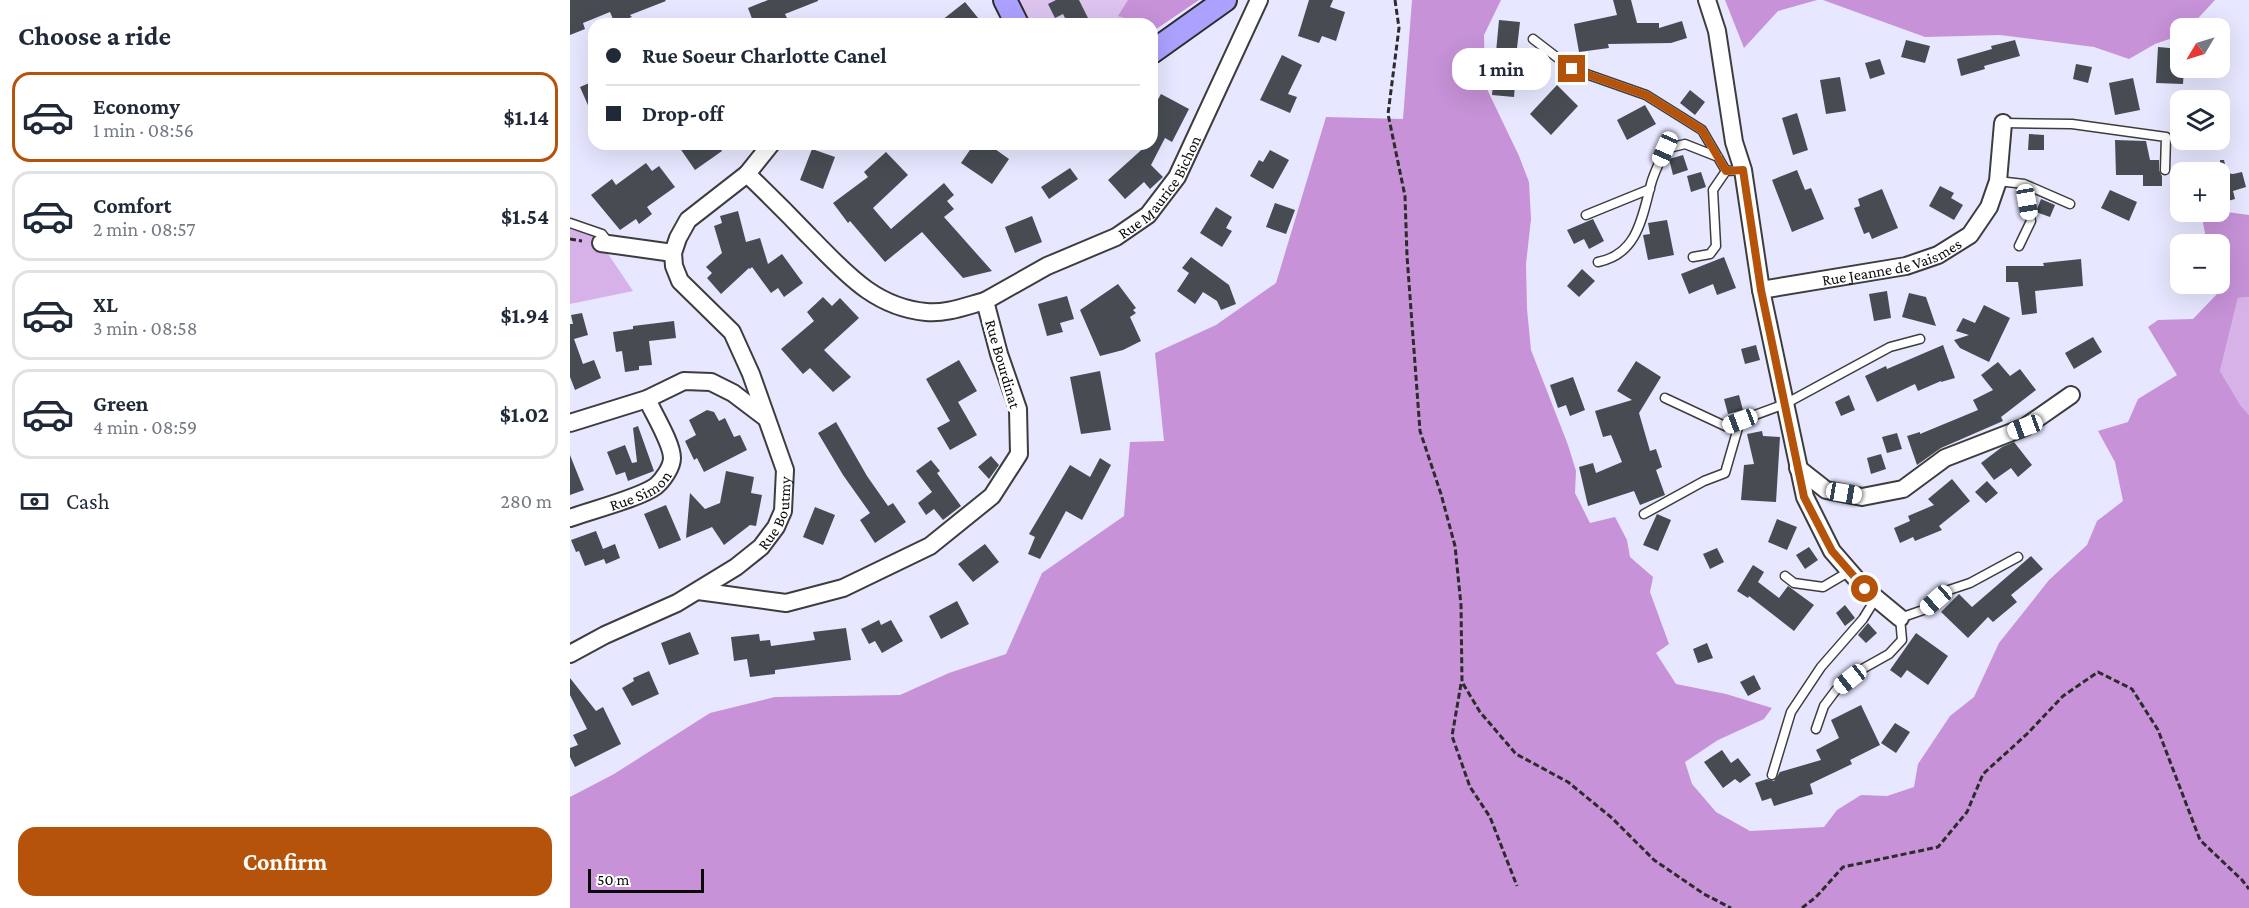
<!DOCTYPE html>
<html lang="en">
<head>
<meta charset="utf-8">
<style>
	:root { --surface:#fff; --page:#f6f6f7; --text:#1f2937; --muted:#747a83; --line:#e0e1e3; --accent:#b45309 }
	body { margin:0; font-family:"Crimson Pro",serif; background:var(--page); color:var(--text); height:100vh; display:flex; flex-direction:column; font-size:22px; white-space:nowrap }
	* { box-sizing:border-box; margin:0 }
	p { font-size:20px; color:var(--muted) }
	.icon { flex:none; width:33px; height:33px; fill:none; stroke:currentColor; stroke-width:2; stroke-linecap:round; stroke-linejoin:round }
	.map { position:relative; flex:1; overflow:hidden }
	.details { display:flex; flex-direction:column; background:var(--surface); width:570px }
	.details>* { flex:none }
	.hud { position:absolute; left:18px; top:18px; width:570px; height:132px; border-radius:18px; box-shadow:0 6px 24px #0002; display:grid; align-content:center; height:132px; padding:0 18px; background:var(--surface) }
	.needle { width:39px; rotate:232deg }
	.buttons { position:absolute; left:1600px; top:18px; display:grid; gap:12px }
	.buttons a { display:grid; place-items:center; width:60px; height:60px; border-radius:12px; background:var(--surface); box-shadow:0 6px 24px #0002; font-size:30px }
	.scale { position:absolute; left:18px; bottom:15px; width:116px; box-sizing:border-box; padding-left:6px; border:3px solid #0a0a0a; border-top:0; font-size:16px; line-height:21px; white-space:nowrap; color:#0a0a0a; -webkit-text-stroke:4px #fff; paint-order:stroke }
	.end { position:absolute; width:27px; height:27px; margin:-14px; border:8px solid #b45309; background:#fff; box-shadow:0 0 0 3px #fff }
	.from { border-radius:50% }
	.bubble { position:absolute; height:42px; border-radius:18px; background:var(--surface); box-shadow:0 6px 24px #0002; font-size:20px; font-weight:700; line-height:42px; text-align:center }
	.car { position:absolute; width:18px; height:36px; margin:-18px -9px; border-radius:8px; box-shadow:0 0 4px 2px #0007; background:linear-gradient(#fff 24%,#345 0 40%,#fff 0 76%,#345 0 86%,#fff 0) }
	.hud b { display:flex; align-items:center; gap:21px; height:57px; font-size:22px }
	.hud b+b { border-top:2px solid var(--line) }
	.hud i { width:15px; height:15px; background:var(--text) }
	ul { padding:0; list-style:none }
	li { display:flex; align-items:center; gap:18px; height:90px; margin:0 12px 9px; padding:0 6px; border:3px solid var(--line); border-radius:18px }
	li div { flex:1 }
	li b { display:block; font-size:22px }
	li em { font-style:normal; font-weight:700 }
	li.selected { border-color:var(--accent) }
	li>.icon { width:54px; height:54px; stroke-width:1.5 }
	h2 { padding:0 18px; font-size:27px; line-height:72px }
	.pay { display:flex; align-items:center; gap:15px; height:66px; padding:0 18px; font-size:22px }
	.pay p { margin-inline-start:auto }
	.action { display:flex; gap:12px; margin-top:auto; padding:12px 18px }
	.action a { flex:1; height:69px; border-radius:18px; background:var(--accent); color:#fff; font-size:24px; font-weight:700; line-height:69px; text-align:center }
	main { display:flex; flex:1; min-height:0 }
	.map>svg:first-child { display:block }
</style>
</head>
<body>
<main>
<section class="details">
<h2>Choose a ride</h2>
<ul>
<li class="selected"><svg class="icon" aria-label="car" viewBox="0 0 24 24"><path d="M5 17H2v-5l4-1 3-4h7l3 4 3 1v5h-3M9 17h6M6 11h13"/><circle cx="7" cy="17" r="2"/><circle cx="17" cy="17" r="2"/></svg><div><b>Economy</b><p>1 min · 08:56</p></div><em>$1.14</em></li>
<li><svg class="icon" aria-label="car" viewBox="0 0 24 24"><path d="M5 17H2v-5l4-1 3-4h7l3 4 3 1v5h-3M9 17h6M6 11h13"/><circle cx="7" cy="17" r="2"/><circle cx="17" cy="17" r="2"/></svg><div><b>Comfort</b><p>2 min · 08:57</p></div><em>$1.54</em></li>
<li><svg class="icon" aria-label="car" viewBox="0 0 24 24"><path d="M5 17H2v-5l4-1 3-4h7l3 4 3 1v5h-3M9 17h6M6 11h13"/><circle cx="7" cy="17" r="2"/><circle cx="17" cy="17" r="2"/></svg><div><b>XL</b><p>3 min · 08:58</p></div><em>$1.94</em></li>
<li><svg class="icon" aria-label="car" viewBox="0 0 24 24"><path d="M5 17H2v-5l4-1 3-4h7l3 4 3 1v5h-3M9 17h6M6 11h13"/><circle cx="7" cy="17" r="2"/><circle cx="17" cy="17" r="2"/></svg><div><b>Green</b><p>4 min · 08:59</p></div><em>$1.02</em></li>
</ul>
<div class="pay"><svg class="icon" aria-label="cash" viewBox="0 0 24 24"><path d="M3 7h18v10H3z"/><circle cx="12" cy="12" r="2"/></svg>Cash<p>280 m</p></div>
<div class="action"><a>Confirm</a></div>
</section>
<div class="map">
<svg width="1679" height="908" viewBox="0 0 1679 908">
	<rect width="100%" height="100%" fill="#e7e7ff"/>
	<!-- green -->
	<path fill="#d7b2e8" d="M0 229 26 236 63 291 0 304Z
		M1679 297V415L1671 406 1650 371 1668 298Z"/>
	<!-- forest -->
	<path fill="#c792d8" d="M551 0H629L582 32V24H546Z
		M842 0H931L914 35 915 85 949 156 959 182 961 219 956 264 957 309 961 350 998 445 1006 471 1005 493 1020 523 1045 517 1057 540 1060 557 1083 577 1080 592 1099 644 1086 653 1106 684 1156 694 1202 708 1194 719 1148 740 1115 762 1122 784 1146 812 1180 831 1254 827 1267 810 1291 795 1317 796 1344 787 1348 764 1380 716 1404 697 1429 643 1479 580 1517 545 1527 521 1553 501 1545 462 1528 431 1558 422 1568 399 1607 375 1578 327 1588 320 1623 319 1647 294 1645 284H1650V244H1637L1631 212 1650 211 1679 215V297L1668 298 1650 371 1671 406 1679 415V908H0V797L44 774 140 713 205 697 330 695 379 673 436 654 472 573 554 516 560 442 594 441 585 353 646 325 706 283 756 117 833 119Z
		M1155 0H1247L1208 11 1174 48Z
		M1253 0H1645L1619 28H1611V35L1585 44 1559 59 1524 47 1430 35 1355 37Z"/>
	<!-- pitch -->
	<path fill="#dcc4ef" d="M448 0H558L548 16 574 24H462Z"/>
	<!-- building -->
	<path fill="#474c53" d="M0 0H95L96 1 60 15 62 17 59 18 61 24H45L40 12 13 23 15 29 0 35Z
		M198 0H248V1L215 14 218 20 209 24H184L178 8Z
		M486 0H509L518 18 504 24H498L493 14 485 18 478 4Z
		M739 0H763L760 7 775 12 766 41 752 36 749 43 728 36Z
		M1043 0H1061L1067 23H1089V28L1112 21 1117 38 1101 43 1038 44 1039 48 1009 52 1004 24 1047 15Z
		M395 2 413 24H367Z
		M929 20 950 22 947 48 961 49 958 85 945 84 944 97 922 95Z
		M1336 40 1360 46 1355 63 1331 57Z
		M1445 40 1450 56 1414 66 1415 69 1391 76 1387 59 1422 49 1421 46Z
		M1588 47 1611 49V68H1614L1613 84 1586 83Z
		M712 55 732 65 718 94 727 97 720 113 690 100Z
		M1310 59 1315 74 1300 79 1295 63Z
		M1506 64 1522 67 1518 83 1503 79Z
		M1270 77 1276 111 1256 114 1250 80Z
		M1563 78 1570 110 1545 115 1539 83Z
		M24 81V119L10 87Z
		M987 85 1008 106 981 135 960 114Z
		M1120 90 1135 102 1125 115 1110 103Z
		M591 94 619 109 602 142 595 138 581 165 593 177 580 189 574 182 555 199 538 180 578 144H582V122L587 113 582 110Z
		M1075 105 1086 124 1057 140 1047 120Z
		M1227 113 1238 150 1223 155 1212 118Z
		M1459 134 1474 135V150H1458Z
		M1545 140 1576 141 1580 160H1589V170L1592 176V186H1573V175H1546Z
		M107 144H147L152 151 125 170Z
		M404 144H418L439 159 422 184 391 163Z
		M242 149 265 157 253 189 230 180Z
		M700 150 719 160 703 189 680 176 689 160 693 162Z
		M316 152 338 175 303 208 321 229 374 183 384 195 377 201 384 209 374 217 422 271 393 278 352 232 315 262 280 221 278 223 263 203 298 177 294 172Z
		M1113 155 1118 170 1103 175 1099 159Z
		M1650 160H1654L1657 173 1663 174 1672 172 1676 187 1663 191 1665 199 1650 203Z
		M76 163 82 171 89 166 105 187 77 207 82 214 69 224 66 219 50 230 21 195 42 179 46 185Z
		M500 168 508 179 479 199 471 187Z
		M1227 170 1235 190 1241 188 1254 219 1222 232 1202 180Z
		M1131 172 1136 187 1121 192 1117 176Z
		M1370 186 1384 193 1381 198 1393 205 1384 220 1359 206Z
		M1312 189 1328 228 1302 239 1299 232 1294 234 1284 208 1290 206 1288 199Z
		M1540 190 1567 202 1559 221 1531 208Z
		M1471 199 1485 205 1480 217 1466 212Z
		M705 203 725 210 716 234 696 227Z
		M646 207 662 217 656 228 662 231 652 247 630 233Z
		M168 211 176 242 190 238 198 264 212 254 233 283 214 297 208 288 201 293 182 267 180 269 179 268 151 294 137 278 142 273 136 267 152 253 144 226 152 223 150 216Z
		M462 216 472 242 445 253 435 227Z
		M1023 219 1034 241 1019 249 1014 239 1004 244 997 230Z
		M1097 220 1104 255 1078 260 1073 235 1080 234 1078 223Z
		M621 257 659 285 666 304 651 310 647 301 633 292 625 304 607 291 619 273 612 268Z
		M1154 257 1166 288 1147 295 1143 284 1119 294 1111 274Z
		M1511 259 1513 286 1465 291 1467 313 1452 315 1448 282H1436V266H1474L1473 263Z
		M1012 269 1025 281 1009 297 997 286Z
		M548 284 566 308 563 310 566 313 560 317 571 341 553 350 530 356 510 310Z
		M1317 291 1321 318 1304 321 1299 294Z
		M1339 293 1356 297 1366 326 1332 317Z
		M497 296 504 319 490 323 493 332 477 336 468 304Z
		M253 297 262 306 270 298 289 318 254 350 281 377 263 392 240 368 233 374 211 349 244 321 237 312Z
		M1414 305 1440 318 1419 362 1390 348 1384 340 1399 335 1386 331 1393 318 1405 323Z
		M12 313 18 335 4 339 13 364 24 360 31 378 5 390 0 377V324H3L1 315Z
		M104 321 106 338 79 341 82 365 69 366V370L55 372 52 351 46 352 43 332 63 329V326Z
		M1523 337 1532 352 1504 369 1495 353Z
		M1186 345 1190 360 1175 364 1171 349Z
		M1373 345 1385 378 1371 382V381L1348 391 1345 384 1307 402 1295 376 1316 366 1317 369Z
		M389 360 407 391 388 402 407 435 380 450 367 428 380 421 356 379Z
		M1066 361 1091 377 1069 413 1080 451 1086 449 1092 467 1086 470 1095 495 1070 505 1064 491 1018 506 1009 467 1023 463 1026 473 1052 462 1041 435 1033 437 1025 411 1062 400 1047 391Z
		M1428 362 1440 376 1450 369 1466 390 1431 417 1433 421 1371 448 1347 465 1337 436 1350 432V434L1408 410 1403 400 1423 390 1411 375Z
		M530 371 541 430 511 434 500 377Z
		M1003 377 1015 410 1000 416 996 405 988 408 980 385Z
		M1169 395 1173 410 1158 414 1154 399Z
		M1279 395 1285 410 1271 416 1265 402Z
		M137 410 144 412 149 421 155 418 164 437 170 435 177 450 134 472 127 458 124 460 115 441 126 435 119 420Z
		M266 422 297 476 318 506 323 503 336 522 305 543 290 520 300 513 273 475 248 433Z
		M68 426 84 471 58 481 55 472 46 475 37 452 55 445 62 463 67 462 63 428Z
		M1192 431 1193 436 1210 437 1206 502 1171 500 1174 465 1184 464 1177 434Z
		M1327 433 1332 449 1317 453 1312 437Z
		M1444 442 1462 465 1448 477 1441 468 1424 480 1411 463 1432 447Z
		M1311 454 1316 469 1301 474 1297 458Z
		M0 455 14 490 0 495Z
		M421 456 429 465 419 479 408 467Z
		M530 458 541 465 512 520 496 511 470 559 458 554 465 537 459 534 500 465 520 477Z
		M361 460 370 471 367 473 391 506 373 520 364 509 356 515 348 503 362 492 346 471Z
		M156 471 184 477 181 493 192 495 186 526 180 525 154 545 142 527 116 538 120 493 135 509 150 503Z
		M1382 479 1400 501 1369 526 1372 530 1345 541 1343 537 1330 543 1324 528 1340 521 1338 516 1364 505 1358 499Z
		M1417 481 1428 493 1416 503 1405 492Z
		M96 505 111 540 89 549 74 514Z
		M245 507 265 515 253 545 233 537Z
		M1087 514 1101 520 1088 551 1073 545Z
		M1207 519 1227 527 1217 550 1198 542Z
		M26 531 33 549 45 544 50 558 36 564 34 559 15 566 9 551 6 552 1 540Z
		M415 544 429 562 403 582 388 564Z
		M1239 547 1248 560 1235 569 1226 555Z
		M1147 548 1154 562 1140 569 1133 554Z
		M1461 556 1473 569 1441 595 1447 602 1423 622 1418 617 1398 638 1371 612 1389 594 1402 607Z
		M1183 565 1194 572 1188 582 1209 598 1218 586 1244 605 1224 631 1179 596 1178 598 1167 591Z
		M387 601 399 624 371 639 359 616Z
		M1275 605 1285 618 1275 626 1266 613Z
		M309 620 311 625 321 620 333 641 312 653 305 641 299 644 291 629Z
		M1298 623 1307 633 1296 643 1288 635Z
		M276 628 281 660 205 670V674L180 677 177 659 164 661 161 637 189 634 190 641 200 640 201 646 245 640 243 632Z
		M120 632 129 654 99 665 91 643Z
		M1346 633 1378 656 1358 685 1337 670 1331 678 1320 670Z
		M1137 643 1143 658 1128 663 1123 649Z
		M79 671 89 694 62 706 52 688 64 681 63 678Z
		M1184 675 1191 689 1178 696 1170 682Z
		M0 678 26 711 33 707 51 744 5 767 0 757V748L8 745 3 735 17 729 0 695Z
		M1291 705 1310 745 1280 760 1282 764 1240 784 1243 794 1204 806 1201 798 1192 801 1185 783 1197 779 1204 781 1210 772 1251 760 1246 750 1269 738 1261 720Z
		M1325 723 1340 732 1326 753 1311 743Z
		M1152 750 1161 763 1168 758 1181 775 1170 783 1165 779 1153 788 1134 762Z"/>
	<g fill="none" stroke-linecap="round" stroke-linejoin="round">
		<!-- lane casing -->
		<g stroke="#3d3d3d" stroke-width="11">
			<path id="lane" d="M963 39 1002 69 1076 95 1132 130 1156 171 1173 170
				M1433 123 1502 124 1596 137 1595 170
				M1428 181 1454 184 1500 204
				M1016 215 1080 189
				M0 223 32 234 38 242
				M1449 246 1461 221 1454 184
				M1123 257 1140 254 1146 246 1143 190 1156 171
				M1028 262C1068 254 1072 217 1081 184 1084 172 1091 160 1095 149L1115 144 1148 157
				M1095 398 1155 426 1215 404 1320 347 1350 339
				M1074 514 1134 481 1155 473 1170 421
				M1215 576 1224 583 1253 587 1280 571
				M1246 729 1254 706 1266 690 1294 668 1319 654 1332 640 1330 618 1356 609 1376 591 1400 583 1448 557
				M1202 775 1221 712 1251 667 1293 619 1306 598"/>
		</g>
		<!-- street casing -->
		<g stroke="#3d3d3d" stroke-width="20">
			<g id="street">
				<path d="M1137 0 1147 31 1164 142 1173 170 1191 290 1235 497 1262 551 1295 589 1330 618"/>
				<path d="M31 243 103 253"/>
				<path id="s1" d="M1191 290 1336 266 1368 255 1400 235 1419 207 1428 181 1433 123"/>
				<path id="s2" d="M415 301 477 266 546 237 578 215 607 177 689 0"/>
				<path d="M0 423 77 399 114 381 141 382 163 393 196 418"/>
				<path d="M1228 468 1256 490 1292 497 1333 489 1375 458 1455 427 1501 395"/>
				<path id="s3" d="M0 518C22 510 70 498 86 486 93 480 102 467 102 458 102 443 83 413 77 399"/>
				<path d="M128 591 216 603 273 588 360 546 422 496 449 454 448 409 429 354 415 301C396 306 376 314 356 312 303 307 274 271 239 236 219 215 198 194 177 174"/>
				<path id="s4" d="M0 654 35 635 107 603 166 567 191 547 206 527 213 511 215 470 181 374 162 332 110 281 104 266 103 253 108 238 118 220 177 174 201 144"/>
			</g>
		</g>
		<!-- secondary casing -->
		<g stroke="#2c2c2c" stroke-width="26">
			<path id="secondary" d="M435 0 447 24
				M582 52 655 0"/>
		</g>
		<!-- path -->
		<path stroke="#2c2c2c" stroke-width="3" stroke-dasharray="6 3" stroke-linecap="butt" d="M825 0 829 28 818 114 835 196 837 256 850 431 871 494 885 546 891 605 892 682 910 712 946 754 998 782 1042 818 1084 860 1134 894 1161 908
			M0 239 12 241
			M891 684 882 736 900 787 920 817 947 886
			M1232 908 1246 897 1273 867 1368 847 1397 812 1413 774 1457 734 1493 696 1528 672 1562 689 1588 730 1630 840 1672 880 1679 889"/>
		<!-- lane -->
		<use href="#lane" stroke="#fff" stroke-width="8"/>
		<!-- street -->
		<use href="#street" stroke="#fff" stroke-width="16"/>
		<!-- secondary -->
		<use href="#secondary" stroke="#aba2ff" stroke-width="22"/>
	</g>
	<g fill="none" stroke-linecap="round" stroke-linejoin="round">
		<!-- route -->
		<path stroke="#b45309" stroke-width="8" d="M1002 69 1076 95 1132 130 1156 171 1173 170 1191 290 1234 497 1262 551 1295 589"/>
	</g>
	<g text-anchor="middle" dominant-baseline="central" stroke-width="6" stroke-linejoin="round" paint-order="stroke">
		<!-- street labels -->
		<g font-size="16" fill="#0a0a0a" stroke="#fff">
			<text stroke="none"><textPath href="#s2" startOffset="214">Rue Maurice Bichon</textPath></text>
			<text stroke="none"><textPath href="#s1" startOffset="134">Rue Jeanne de Vaismes</textPath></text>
			<text transform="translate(433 364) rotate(74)">Rue Bourdinat</text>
			<text stroke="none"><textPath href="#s3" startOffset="76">Rue Simon</textPath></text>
			<text stroke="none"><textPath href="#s4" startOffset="258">Rue Boutmy</textPath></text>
		</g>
	</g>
</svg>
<div class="buttons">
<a><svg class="needle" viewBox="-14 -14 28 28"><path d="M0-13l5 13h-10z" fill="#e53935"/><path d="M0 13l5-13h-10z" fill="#747a83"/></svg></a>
<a><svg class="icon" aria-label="layers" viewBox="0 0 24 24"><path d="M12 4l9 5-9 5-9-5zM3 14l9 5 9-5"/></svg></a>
<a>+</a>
<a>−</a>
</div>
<div class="scale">50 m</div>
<i class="end from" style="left:1295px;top:589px"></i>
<i class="end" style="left:1002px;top:69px"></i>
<div class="bubble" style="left:882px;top:48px;width:99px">1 min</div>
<i class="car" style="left:1095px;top:149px;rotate:204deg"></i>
<i class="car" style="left:1457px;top:202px;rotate:170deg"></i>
<i class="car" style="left:1170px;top:421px;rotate:249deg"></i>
<i class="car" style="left:1455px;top:427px;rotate:250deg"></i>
<i class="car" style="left:1274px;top:493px;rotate:100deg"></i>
<i class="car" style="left:1366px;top:600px;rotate:229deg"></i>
<i class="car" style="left:1280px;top:679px;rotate:232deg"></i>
<div class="hud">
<b><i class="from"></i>Rue Soeur Charlotte Canel</b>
<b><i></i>Drop-off</b>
</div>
</div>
</main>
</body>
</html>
